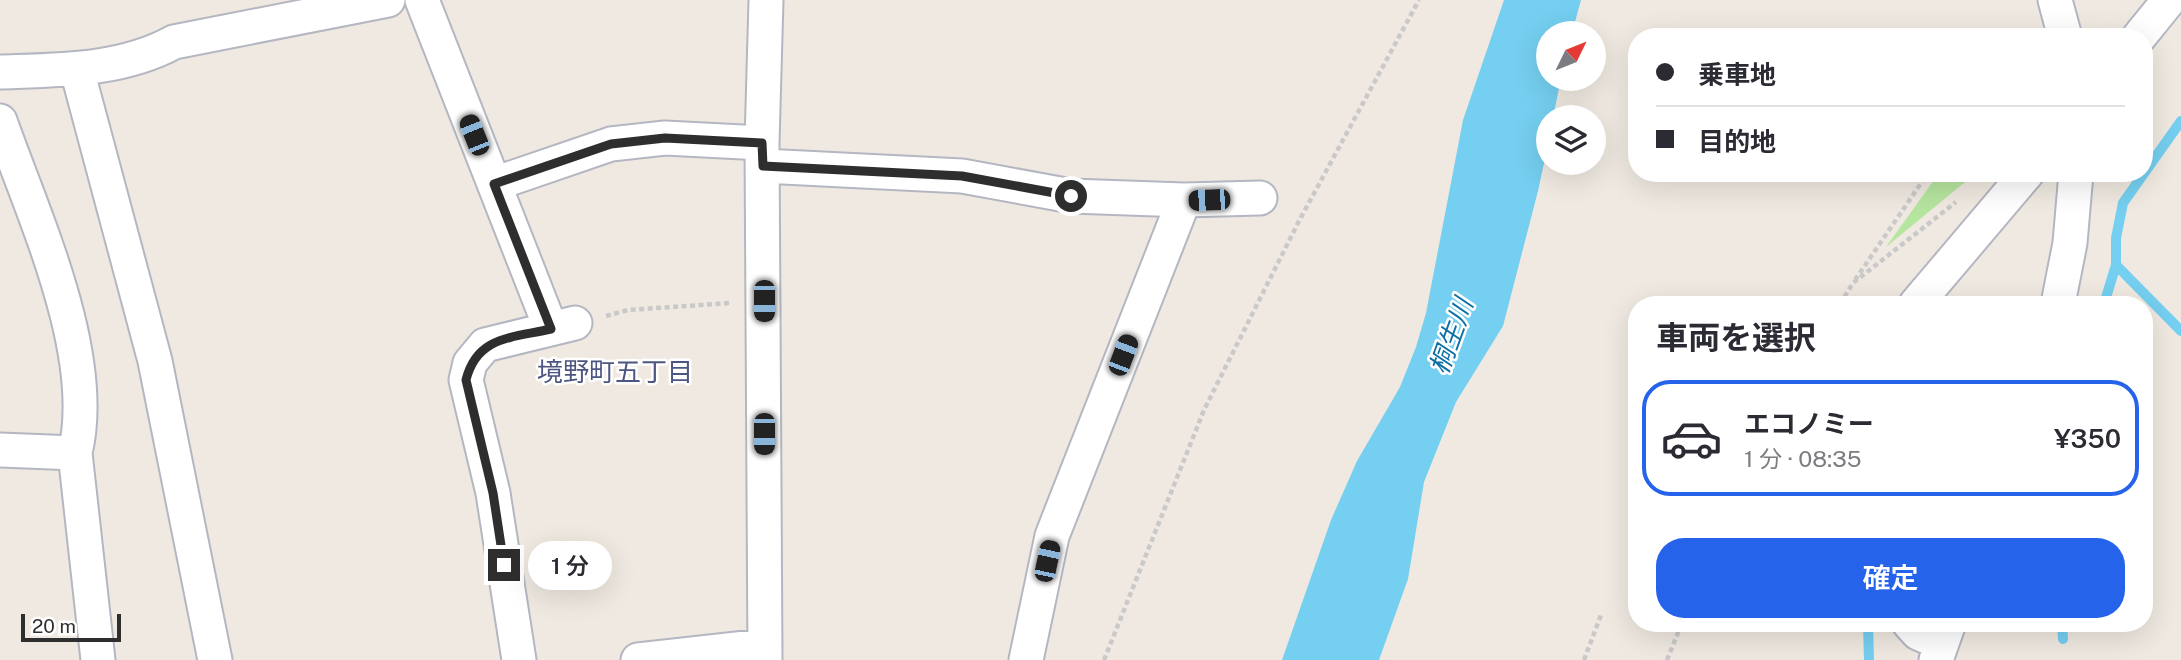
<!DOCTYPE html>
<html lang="ja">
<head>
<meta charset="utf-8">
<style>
	:root { --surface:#fff; --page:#f7f7f7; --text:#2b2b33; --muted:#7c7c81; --line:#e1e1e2; --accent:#2563eb }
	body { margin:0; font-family:"Public Sans","Noto Sans JP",sans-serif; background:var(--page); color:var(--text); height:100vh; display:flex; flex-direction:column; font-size:26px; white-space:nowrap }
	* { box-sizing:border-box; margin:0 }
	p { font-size:23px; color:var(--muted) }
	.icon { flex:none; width:38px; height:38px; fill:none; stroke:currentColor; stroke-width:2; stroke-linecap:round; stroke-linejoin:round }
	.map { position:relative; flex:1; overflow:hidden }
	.side { position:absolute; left:1628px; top:296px; width:525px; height:336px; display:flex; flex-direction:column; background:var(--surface); border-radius:28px; box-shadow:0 7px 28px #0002 }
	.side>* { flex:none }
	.top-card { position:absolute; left:1628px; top:28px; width:525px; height:154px; border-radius:28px; box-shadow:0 7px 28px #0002; display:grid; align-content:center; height:154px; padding:0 28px; background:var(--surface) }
	.needle { width:46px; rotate:47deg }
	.controls { position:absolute; left:1536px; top:21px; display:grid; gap:14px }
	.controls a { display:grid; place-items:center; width:70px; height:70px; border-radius:50%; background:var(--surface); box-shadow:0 7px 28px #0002; font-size:35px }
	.scale { position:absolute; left:21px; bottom:18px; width:100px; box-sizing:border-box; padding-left:7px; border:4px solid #2e2e2e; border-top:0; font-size:19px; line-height:24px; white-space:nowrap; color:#2e2e2e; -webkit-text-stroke:5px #fff; paint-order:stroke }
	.end { position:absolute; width:32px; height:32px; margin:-16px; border:9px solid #2e2e2e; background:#fff; box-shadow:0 0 0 4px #fff }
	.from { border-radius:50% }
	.bubble { position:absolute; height:49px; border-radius:24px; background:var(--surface); box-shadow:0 7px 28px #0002; font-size:23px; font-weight:600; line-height:49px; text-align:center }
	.car { position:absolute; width:21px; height:42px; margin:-21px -10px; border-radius:9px; box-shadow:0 0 5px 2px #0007; background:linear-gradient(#222 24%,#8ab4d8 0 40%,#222 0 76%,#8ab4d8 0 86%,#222 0) }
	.top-card b { display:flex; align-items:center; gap:24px; height:66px; font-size:26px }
	.top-card b+b { border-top:2px solid var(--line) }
	.top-card i { width:18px; height:18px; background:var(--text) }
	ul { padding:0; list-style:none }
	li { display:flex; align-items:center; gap:21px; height:116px; margin:0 14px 10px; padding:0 14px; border:4px solid var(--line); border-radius:28px }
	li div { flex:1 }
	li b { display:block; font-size:26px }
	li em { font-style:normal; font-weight:600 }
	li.on { border-color:var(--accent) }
	li>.icon { width:63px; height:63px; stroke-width:1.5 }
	h2 { padding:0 28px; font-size:32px; line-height:84px }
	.action { display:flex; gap:14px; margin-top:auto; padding:14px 28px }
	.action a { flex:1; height:80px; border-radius:28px; background:var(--accent); color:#fff; font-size:28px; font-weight:600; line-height:80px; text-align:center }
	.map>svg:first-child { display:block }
</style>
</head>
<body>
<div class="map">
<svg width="2181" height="660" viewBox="0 0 2181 660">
	<rect width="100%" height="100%" fill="#efe9e1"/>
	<!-- green -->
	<path fill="#b6e59e" d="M1939 173H1976L1886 247Z"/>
	<!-- water -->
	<path fill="#75cff0" d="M1504 0H1581L1572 33H1549V79H1561L1553 117H1549V140L1538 191 1503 326 1456 402 1424 482 1408 579 1379 660H1282L1331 520 1357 461 1400 387 1416 347 1426 313 1463 120Z"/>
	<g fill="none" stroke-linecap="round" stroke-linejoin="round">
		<!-- stream -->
		<path stroke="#75cff0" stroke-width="10" d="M2116 265 2181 331
			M2104 304 2116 265V238L2123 203 2181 121
			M1868 623 1869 660
			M2062 623 2063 639"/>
		<!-- minor casing -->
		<g stroke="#b4b7c1" stroke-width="37">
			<path id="minor" d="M422 0 551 329
				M2055 0 2065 37
				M2139 37 2169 0
				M77 70 155 361 215 660
				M0 72C59 70 121 71 174 42L388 0
				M0 121C33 215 99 354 75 453L98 660
				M763 166 962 176 1071 196 1184 200 1260 198
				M494 184 611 144 665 138 762 143
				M1916 304 2027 173
				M2058 304 2070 243 2076 173
				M0 450 75 453
				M1909 623 1918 633 1941 643
				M519 660 493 493 466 380 470 363 485 345 575 323
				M638 660 764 646
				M765 660 762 143 766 0
				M1026 660 1052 536 1184 200
				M1936 660 1949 623"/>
		</g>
		<!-- path -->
		<path stroke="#c9c9c9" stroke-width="4.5" stroke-dasharray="5 3.5" stroke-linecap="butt" d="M1855 280 1928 173
			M1840 304 1853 283 1956 202
			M606 316 628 310 730 303
			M1104 660 1204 410 1299 221 1419 0
			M1584 660 1601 615
			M1667 660 1682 623"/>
		<!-- minor -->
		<use href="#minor" stroke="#fff" stroke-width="33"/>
	</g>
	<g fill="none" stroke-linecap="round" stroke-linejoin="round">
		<!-- route -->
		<path stroke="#2e2e2e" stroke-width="9" d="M504 565 493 493 466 380C477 336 512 338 551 329L494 184 611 144 665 138 762 143 763 166 962 176 1071 196"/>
	</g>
	<g text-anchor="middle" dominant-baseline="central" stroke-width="5" stroke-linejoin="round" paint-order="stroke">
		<!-- water labels -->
		<g font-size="26" font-style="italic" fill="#0d6fa3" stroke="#fff">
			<text transform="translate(1451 336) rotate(-70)">桐生川</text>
		</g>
		<!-- neighbourhood labels -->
		<g font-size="26" fill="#4d5680" stroke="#fff">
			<text x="615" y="371">境野町五丁目</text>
		</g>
	</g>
</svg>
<div class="controls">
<a><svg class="needle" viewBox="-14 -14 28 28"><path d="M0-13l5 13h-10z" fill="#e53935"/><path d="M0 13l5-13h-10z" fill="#7c7c81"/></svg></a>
<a><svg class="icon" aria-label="layers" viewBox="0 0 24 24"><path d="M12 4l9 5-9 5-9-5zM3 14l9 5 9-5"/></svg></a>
</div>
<div class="scale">20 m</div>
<i class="end from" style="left:1071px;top:196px"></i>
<i class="end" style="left:504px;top:565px"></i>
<div class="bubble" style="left:528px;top:541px;width:84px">1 分</div>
<i class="car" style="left:474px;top:135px;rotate:338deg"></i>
<i class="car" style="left:1209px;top:200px;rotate:268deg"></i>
<i class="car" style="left:764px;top:301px;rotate:180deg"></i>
<i class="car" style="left:1123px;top:355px;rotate:21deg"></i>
<i class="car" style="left:764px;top:434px;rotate:180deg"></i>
<i class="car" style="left:1047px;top:561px;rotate:12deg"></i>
<div class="top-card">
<b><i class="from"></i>乗車地</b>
<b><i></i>目的地</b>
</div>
<section class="side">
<h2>車両を選択</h2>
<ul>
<li class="on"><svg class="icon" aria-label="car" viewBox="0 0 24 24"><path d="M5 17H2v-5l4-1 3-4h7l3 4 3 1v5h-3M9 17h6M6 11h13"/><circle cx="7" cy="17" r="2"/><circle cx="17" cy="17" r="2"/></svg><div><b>エコノミー</b><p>1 分 · 08:35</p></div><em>¥350</em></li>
</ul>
<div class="action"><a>確定</a></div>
</section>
</div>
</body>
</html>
